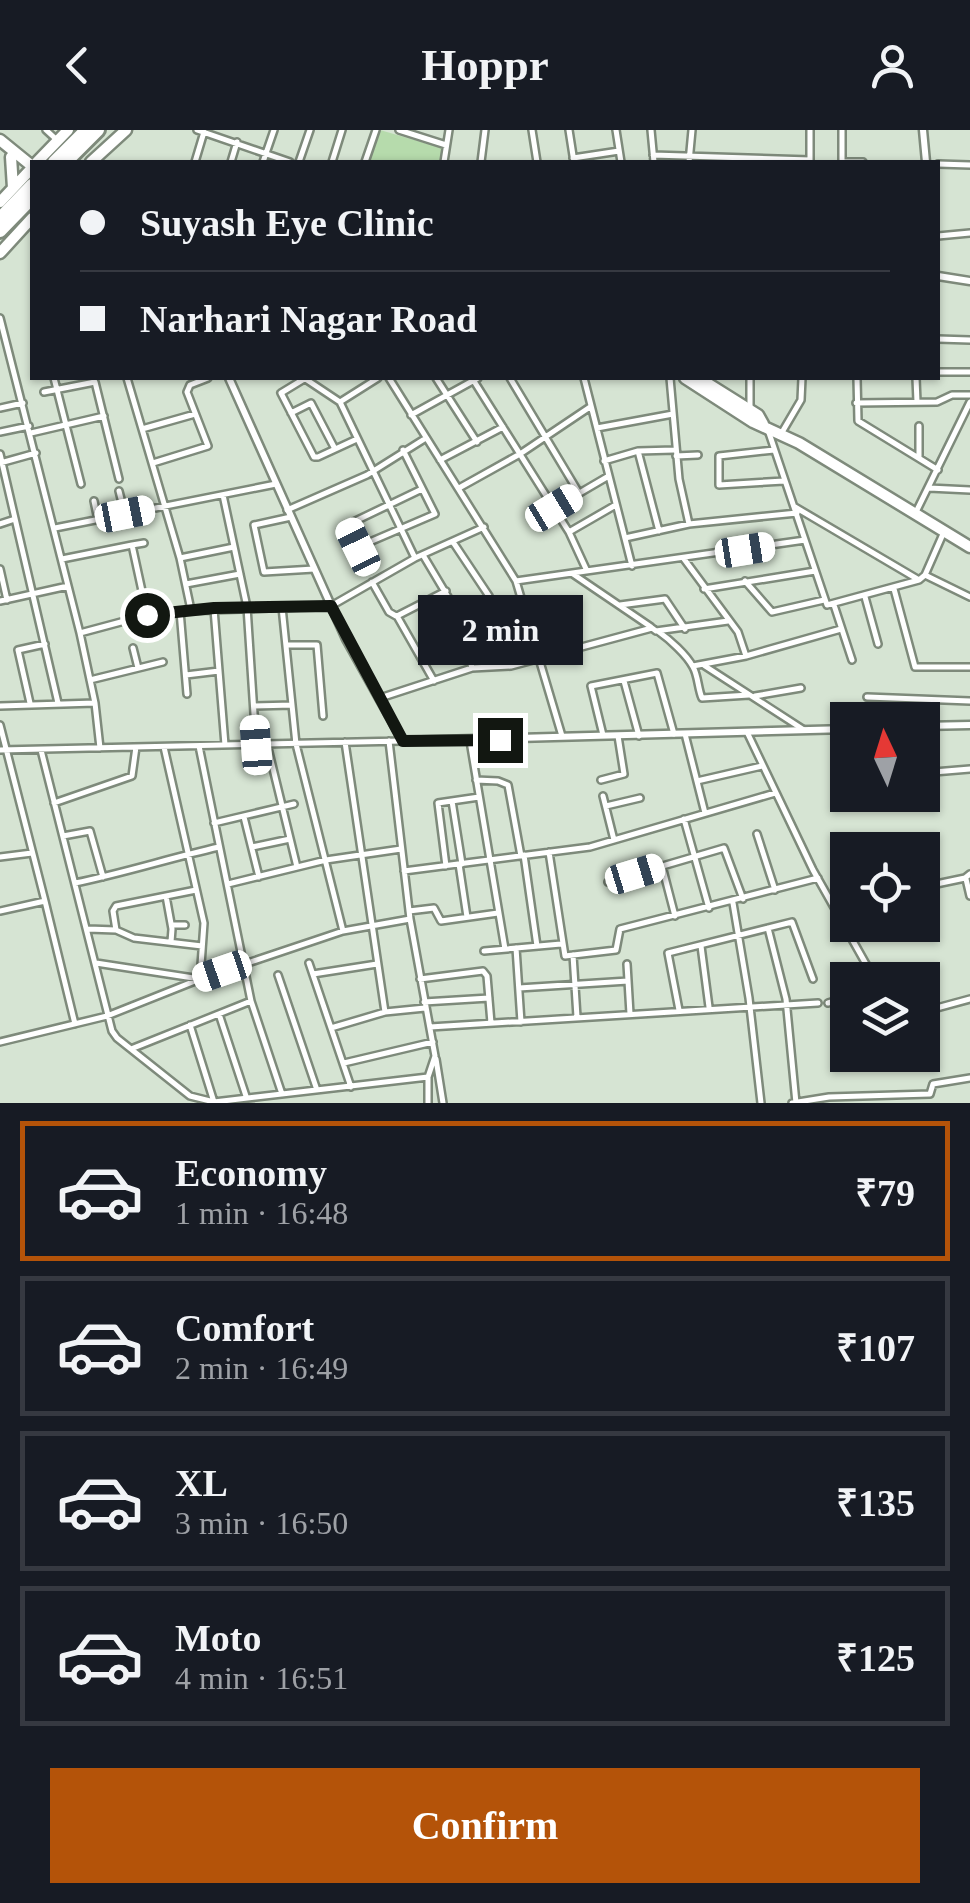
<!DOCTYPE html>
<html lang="en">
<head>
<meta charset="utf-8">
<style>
	:root { --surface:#171b24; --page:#20242c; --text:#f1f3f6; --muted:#9ea1a6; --line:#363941; --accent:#b45309 }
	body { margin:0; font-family:"Times New Roman",serif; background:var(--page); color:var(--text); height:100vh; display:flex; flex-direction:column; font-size:38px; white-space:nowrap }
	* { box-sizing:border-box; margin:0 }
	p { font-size:32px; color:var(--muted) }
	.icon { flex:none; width:55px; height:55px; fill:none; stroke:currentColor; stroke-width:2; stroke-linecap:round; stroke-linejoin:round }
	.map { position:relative; height:973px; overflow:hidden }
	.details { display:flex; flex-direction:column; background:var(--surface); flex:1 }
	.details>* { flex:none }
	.hud { position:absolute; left:30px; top:30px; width:910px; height:220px; border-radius:0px; box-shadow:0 2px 8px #0004; display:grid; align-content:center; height:220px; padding:0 50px; background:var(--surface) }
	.needle { width:65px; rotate:356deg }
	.buttons { position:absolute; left:830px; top:572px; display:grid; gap:20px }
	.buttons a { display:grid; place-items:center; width:110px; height:110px; border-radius:0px; background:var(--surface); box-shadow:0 2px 8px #0004; font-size:50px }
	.end { position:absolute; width:45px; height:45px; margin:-22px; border:12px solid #121711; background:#fff; box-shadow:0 0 0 5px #fff }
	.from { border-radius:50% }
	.bubble { position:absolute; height:70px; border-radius:0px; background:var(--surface); box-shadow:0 2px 8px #0004; font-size:32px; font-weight:700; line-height:70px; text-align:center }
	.car { position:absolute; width:30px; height:60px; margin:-30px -15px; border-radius:12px; box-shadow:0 0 8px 2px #0007; background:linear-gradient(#fff 24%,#345 0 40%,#fff 0 76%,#345 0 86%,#fff 0) }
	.hud b { display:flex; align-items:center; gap:35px; height:95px; font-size:38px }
	.hud b+b { border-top:2px solid var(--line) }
	.hud i { width:25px; height:25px; background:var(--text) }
	ul { padding:18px 0 0; list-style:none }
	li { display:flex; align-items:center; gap:30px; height:140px; margin:0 20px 15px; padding:0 30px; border:5px solid var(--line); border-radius:0px }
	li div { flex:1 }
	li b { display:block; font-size:38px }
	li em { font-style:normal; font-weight:700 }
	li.on { border-color:var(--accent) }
	li>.icon { width:90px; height:90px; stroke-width:1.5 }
	.button { display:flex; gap:20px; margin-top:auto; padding:20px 50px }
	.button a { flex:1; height:115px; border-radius:0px; background:var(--accent); color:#fff; font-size:40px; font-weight:700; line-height:115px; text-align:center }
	header { display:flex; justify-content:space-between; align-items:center; height:130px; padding:0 50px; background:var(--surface); font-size:45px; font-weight:700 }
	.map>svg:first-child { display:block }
</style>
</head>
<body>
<header><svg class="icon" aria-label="back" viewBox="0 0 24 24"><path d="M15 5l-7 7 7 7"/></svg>Hoppr<svg class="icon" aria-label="person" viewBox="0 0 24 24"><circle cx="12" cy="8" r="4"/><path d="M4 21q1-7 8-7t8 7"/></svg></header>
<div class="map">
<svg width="970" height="973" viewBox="0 0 970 973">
	<rect width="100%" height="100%" fill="#d6e4d3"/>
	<!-- green -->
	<path fill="#b6dbac" d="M380 0 442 18 440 32H369Z"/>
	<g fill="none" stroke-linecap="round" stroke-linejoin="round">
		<!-- minor casing -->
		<g stroke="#7e8a7b" stroke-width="10">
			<path id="minor" d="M46 0 58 11
				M197 0 290 32
				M399 0 446 15
				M532 0 537 32
				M569 0 574 32
				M616 0 621 32
				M651 0 654 32
				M653 25 810 30
				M573 28 619 21
				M195 32 204 2
				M231 32 237 12
				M263 32 274 0
				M299 32 310 0
				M332 32 342 0
				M365 32 376 0
				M444 32 449 0
				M481 32 485 0
				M689 32 692 0
				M810 32V0
				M842 32V0
				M842 32H863
				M938 34 970 35
				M938 106 970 103
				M0 188 80 503 95 573 100 618
				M938 209 970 210
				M939 242H970
				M54 248 81 354
				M127 248 180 428 191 480
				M304 248 340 272 415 428
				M389 248 516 451 562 606
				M436 248 477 312
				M472 248 569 402 587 441
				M510 248 579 363
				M584 248 632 436
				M670 248 679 349 689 394
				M857 248 858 291 938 340
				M916 248 917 272
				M304 249 281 263 314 327H318L357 309
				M44 262 95 252 119 349
				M340 272 378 248
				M856 273 937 272 952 265H970
				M0 278 23 273
				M750 279V248
				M291 283 311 273 335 319
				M411 285 478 248
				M597 298 673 284
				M142 299 195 284
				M768 300 827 475 919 450 925 445 943 404
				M0 302 29 296
				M31 303 104 286
				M781 304 801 270 802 248
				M403 320 435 384 358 417 347 395 422 359
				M774 320 719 326V355L784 351
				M638 321 659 401
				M0 324 58 573
				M676 326 698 325
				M919 328V296
				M440 330 503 297
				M604 331 638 321 674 320
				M0 333 36 323
				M153 333 208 316 187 262 190 255 208 248
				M459 358 520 324 590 277
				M929 358 970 360
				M119 361 125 385
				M223 365 247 477 256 614
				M94 371 98 390
				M795 377 919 450
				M554 378 607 347
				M287 380 367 345 426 308
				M916 382 970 272
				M291 387 254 395 264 442 314 439
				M0 394 15 389
				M55 398 276 354
				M569 402 614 376
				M625 408 689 394 797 383
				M453 412 489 466 511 535
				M132 415 144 413
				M423 425 457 482 472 538
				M180 428 234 417
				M62 429 132 415 147 484
				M684 429 738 502 746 526
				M0 439 7 470
				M573 444 651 497
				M925 445 970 467
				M516 451 805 410
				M745 451 772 482 824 470
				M372 452 389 482 396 486
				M186 454 240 444
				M704 459 815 441
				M894 459 915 537H970
				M865 467 878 514
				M0 471 68 456
				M620 475 665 469 685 499
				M834 475 852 530
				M282 477 296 614 343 801
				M214 479 225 615
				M180 481 187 564
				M525 481 577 473
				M569 484 578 514
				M659 502C669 509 687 525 693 537 698 545 698 559 702 568L749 565
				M80 503 147 485 180 481 331 476 415 428 484 397
				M286 515H317L323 586
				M133 518 138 538
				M693 536 746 526 841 499
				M705 536 804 600
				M186 545 219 541
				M90 550 163 532
				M434 551 397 486 446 461
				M624 551 639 606
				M755 566 801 558
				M867 567 970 571
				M380 568 472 538 511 536 652 498 656 501 728 491
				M30 573 18 520 45 514
				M0 576 95 573
				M254 576 292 575
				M0 595 45 771 0 781
				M747 602 813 740 875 850
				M685 604 705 683
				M603 605 591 556 657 543 674 604
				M470 611 505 819
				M345 612 385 882
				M267 614 297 737
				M199 616 251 871 282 964
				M0 620 402 611
				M41 620 112 901 117 908 190 966 214 972 428 947 435 926 410 789 389 611
				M922 643 970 639
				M476 650 498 651 508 655 521 726
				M601 650 624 644 618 606
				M697 651 762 636
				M603 666 614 710
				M452 671 462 734
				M54 673 132 646 136 617
				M606 676 640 668
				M244 687 259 747
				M684 689 709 778
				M214 693 294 674
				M757 704 775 760
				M63 706 90 701 103 747
				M252 717 290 709
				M549 722 565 826 616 820 620 799 818 748
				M524 725 537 816
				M0 727 32 723
				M459 734 467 787
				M446 736 438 673 479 667
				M662 736 675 786
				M404 741 590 717 775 663
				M966 749 970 766
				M608 752 724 718 743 769
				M75 753C124 743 170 728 219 717
				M228 754 326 730 401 719
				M922 757 965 748 970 744
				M166 766 172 799 171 812
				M45 771 75 894
				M733 773 749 868 761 973
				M834 777 848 774
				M409 781 434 778 441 791 498 783
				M172 795H185
				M768 798 786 869 796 973
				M88 799 116 800 134 808 202 816
				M116 800 113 781 116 776 196 760
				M701 816 709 877
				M516 818 521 892
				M484 821 561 814
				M573 825 577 887
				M96 833 200 849 204 793 164 617
				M309 833 351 957
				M627 834 630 884
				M313 844 377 834
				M278 845 317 960
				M420 849 483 841 487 846 491 893
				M519 858 628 851
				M424 872 489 868
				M828 873 848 867
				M679 880 668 823 792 792 813 849
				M922 882 970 869
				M219 884 246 966
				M190 895 214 972
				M430 897 818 873
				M331 898 385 882 425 878
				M0 912 107 886 200 849 343 801 410 789
				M131 919 251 871
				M436 929 443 973
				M344 933 433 912
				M428 947V973
				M792 973 829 967 930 964 933 954 970 948"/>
		</g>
		<!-- tertiary casing -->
		<g stroke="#7e8a7b" stroke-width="11">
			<path id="tertiary" d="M923 0 926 32
				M938 146 970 151
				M229 248 346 509 403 611 848 599
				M922 596 970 595"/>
		</g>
		<!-- primary casing -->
		<g stroke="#7e8a7b" stroke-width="15">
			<path id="primary" d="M0 10 32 36
				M11 27 13 58
				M37 32 68 0
				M91 32 126 0
				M0 72 32 38
				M0 123 32 88
				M685 248 753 292 799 313 970 417
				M699 248 758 285 763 294"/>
		</g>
		<!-- motorway casing -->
		<g stroke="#7e8a7b" stroke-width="18">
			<path id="motorway" d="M54 32 86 0
				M66 32 98 0
				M0 88 32 55
				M0 101 32 68"/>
		</g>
		<!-- minor -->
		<use href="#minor" stroke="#fff" stroke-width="5"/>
		<!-- tertiary -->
		<use href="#tertiary" stroke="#fff" stroke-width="6"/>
		<!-- primary -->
		<use href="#primary" stroke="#fff" stroke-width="10"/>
		<!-- motorway -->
		<use href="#motorway" stroke="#fff" stroke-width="12"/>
	</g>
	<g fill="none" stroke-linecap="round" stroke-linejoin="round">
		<!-- route -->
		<path stroke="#121711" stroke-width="12" d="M147 485 214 478 331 476 403 611 500 610"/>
	</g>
</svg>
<div class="buttons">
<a><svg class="needle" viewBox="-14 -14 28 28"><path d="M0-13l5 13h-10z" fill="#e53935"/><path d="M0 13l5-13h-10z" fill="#9ea1a6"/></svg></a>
<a><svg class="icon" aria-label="locate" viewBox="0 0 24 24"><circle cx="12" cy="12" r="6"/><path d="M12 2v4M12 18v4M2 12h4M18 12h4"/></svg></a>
<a><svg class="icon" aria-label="layers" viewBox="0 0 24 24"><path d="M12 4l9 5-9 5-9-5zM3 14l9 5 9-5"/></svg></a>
</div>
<i class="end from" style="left:147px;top:485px"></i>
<i class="end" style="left:500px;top:610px"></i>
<div class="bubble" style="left:418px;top:465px;width:165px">2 min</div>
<i class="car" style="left:554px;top:378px;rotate:59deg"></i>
<i class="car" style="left:125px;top:384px;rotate:79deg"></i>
<i class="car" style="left:358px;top:417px;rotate:334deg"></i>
<i class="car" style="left:745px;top:420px;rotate:81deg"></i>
<i class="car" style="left:256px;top:615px;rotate:356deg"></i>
<i class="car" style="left:635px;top:744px;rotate:73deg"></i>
<i class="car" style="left:222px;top:841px;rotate:251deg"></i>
<div class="hud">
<b><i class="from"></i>Suyash Eye Clinic</b>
<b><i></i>Narhari Nagar Road</b>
</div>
</div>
<section class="details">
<ul>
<li class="on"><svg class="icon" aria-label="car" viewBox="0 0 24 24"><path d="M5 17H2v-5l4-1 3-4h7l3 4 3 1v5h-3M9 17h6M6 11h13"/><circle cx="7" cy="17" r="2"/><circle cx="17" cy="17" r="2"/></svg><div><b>Economy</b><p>1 min · 16:48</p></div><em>₹79</em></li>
<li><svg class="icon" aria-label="car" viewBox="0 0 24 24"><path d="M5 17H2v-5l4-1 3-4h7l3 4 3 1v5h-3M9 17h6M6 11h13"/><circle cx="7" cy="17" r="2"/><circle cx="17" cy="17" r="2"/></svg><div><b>Comfort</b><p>2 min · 16:49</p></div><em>₹107</em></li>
<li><svg class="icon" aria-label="car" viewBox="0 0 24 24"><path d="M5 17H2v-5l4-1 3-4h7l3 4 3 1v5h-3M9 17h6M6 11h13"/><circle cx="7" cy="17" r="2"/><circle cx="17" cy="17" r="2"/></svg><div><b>XL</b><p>3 min · 16:50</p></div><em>₹135</em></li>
<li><svg class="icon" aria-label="car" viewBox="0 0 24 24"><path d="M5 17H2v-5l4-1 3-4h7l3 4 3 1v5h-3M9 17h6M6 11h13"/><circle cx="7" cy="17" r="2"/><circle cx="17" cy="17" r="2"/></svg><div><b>Moto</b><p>4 min · 16:51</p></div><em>₹125</em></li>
</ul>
<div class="button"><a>Confirm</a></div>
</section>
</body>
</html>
